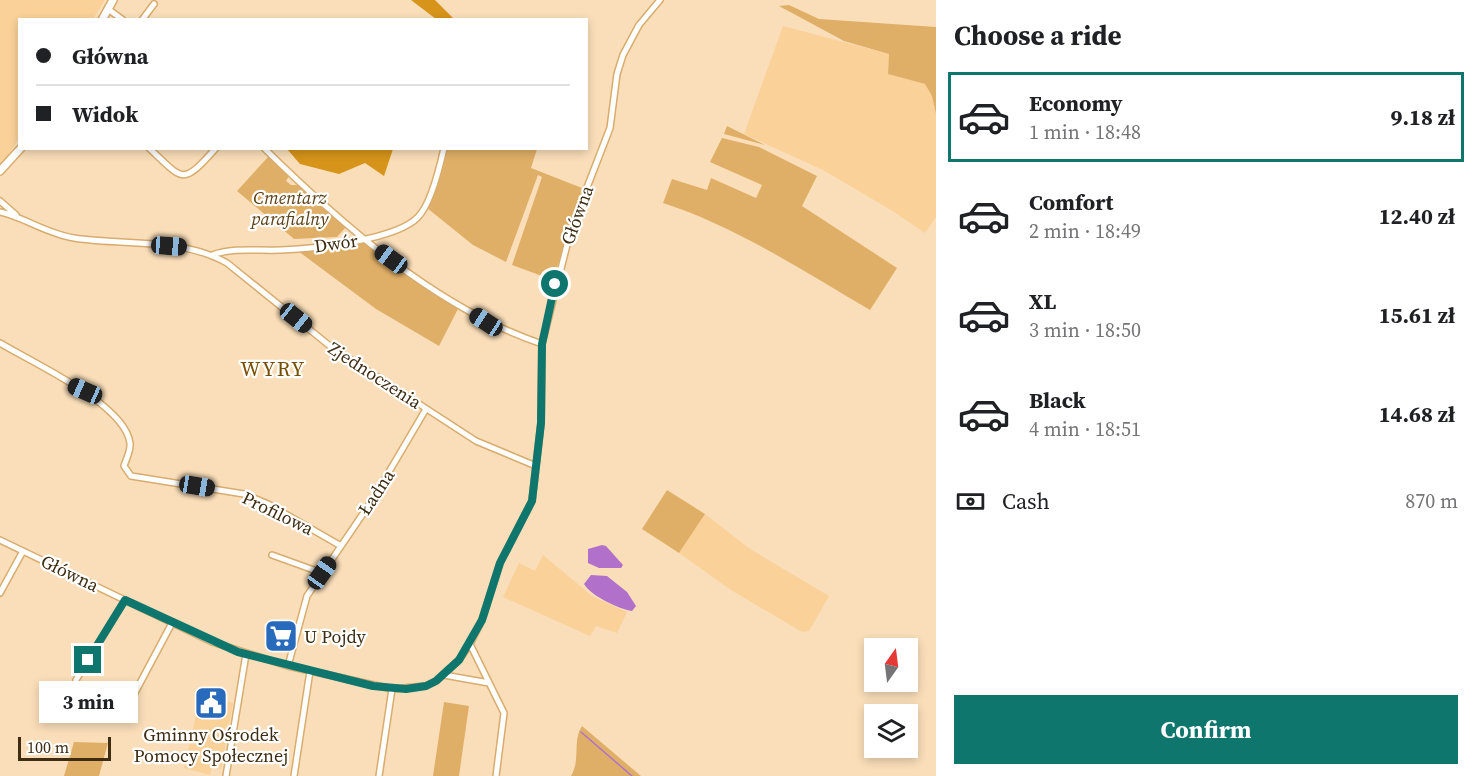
<!DOCTYPE html>
<html lang="en">
<head>
<meta charset="utf-8">
<style>
	:root { --surface:#fff; --page:#f2f2f2; --text:#202124; --muted:#757577; --line:#e0e0e0; --accent:#0f766e }
	body { margin:0; font-family:"Source Serif 4",serif; background:var(--page); color:var(--text); height:100vh; display:flex; flex-direction:column; font-size:22px; white-space:nowrap }
	* { box-sizing:border-box; margin:0 }
	p { font-size:20px; color:var(--muted) }
	.icon { flex:none; width:33px; height:33px; fill:none; stroke:currentColor; stroke-width:2; stroke-linecap:round; stroke-linejoin:round }
	.map { position:relative; flex:1; overflow:hidden }
	.sheet { display:flex; flex-direction:column; background:var(--surface); width:540px }
	.sheet>* { flex:none }
	.guide { position:absolute; left:18px; top:18px; width:570px; height:132px; border-radius:0px; box-shadow:0 3px 9px #0003; display:grid; align-content:center; height:132px; padding:0 18px; background:var(--surface) }
	.needle { width:39px; rotate:14deg }
	.controls { position:absolute; left:864px; top:638px; display:grid; gap:12px }
	.controls a { display:grid; place-items:center; width:54px; height:54px; border-radius:0px; background:var(--surface); box-shadow:0 3px 9px #0003; font-size:30px }
	.scale { position:absolute; left:18px; bottom:15px; width:93px; box-sizing:border-box; padding-left:6px; border:3px solid #3e2d12; border-top:0; font-size:16px; line-height:21px; white-space:nowrap; color:#3e2d12; -webkit-text-stroke:4px #fff; paint-order:stroke }
	.end { position:absolute; width:27px; height:27px; margin:-14px; border:8px solid #0f766e; background:#fff; box-shadow:0 0 0 3px #fff }
	.from { border-radius:50% }
	.bubble { position:absolute; height:42px; border-radius:0px; background:var(--surface); box-shadow:0 3px 9px #0003; font-size:20px; font-weight:700; line-height:42px; text-align:center }
	.car { position:absolute; width:18px; height:36px; margin:-18px -9px; border-radius:8px; box-shadow:0 0 4px 2px #0007; background:linear-gradient(#222 24%,#8ab4d8 0 40%,#222 0 76%,#8ab4d8 0 86%,#222 0) }
	.guide b { display:flex; align-items:center; gap:21px; height:57px; font-size:22px }
	.guide b+b { border-top:2px solid var(--line) }
	.guide i { width:15px; height:15px; background:var(--text) }
	ul { padding:0; list-style:none }
	li { display:flex; align-items:center; gap:18px; height:90px; margin:0 12px 9px; padding:0 6px; border:3px solid transparent; border-radius:0px }
	li div { flex:1 }
	li b { display:block; font-size:22px }
	li em { font-style:normal; font-weight:700 }
	li.on { border-color:var(--accent) }
	li>.icon { width:54px; height:54px; stroke-width:1.5 }
	h2 { padding:0 18px; font-size:27px; line-height:72px }
	.pay { display:flex; align-items:center; gap:15px; height:66px; padding:0 18px; font-size:22px }
	.pay p { margin-inline-start:auto }
	.primary-button { display:flex; gap:12px; margin-top:auto; padding:12px 18px }
	.primary-button a { flex:1; height:69px; border-radius:0px; background:var(--accent); color:#fff; font-size:24px; font-weight:700; line-height:69px; text-align:center }
	main { display:flex; flex:1; min-height:0 }
	.map>svg:first-child { display:block }
</style>
</head>
<body>
<main>
<div class="map">
<svg width="936" height="776" viewBox="0 0 936 776">
	<rect width="100%" height="100%" fill="#fadeb9"/>
	<!-- built -->
	<path fill="#f9d199" d="M0 0H105L93 19 20 20 19 138 0 168Z
		M783 26 889 54 888 74 925 84 932 96 936 114V217L925 233 891 210 823 170 744 134Z
		M705 514 750 549 829 596 809 631 802 632 731 590 679 553Z
		M543 555 592 596 627 612 617 633 596 626 590 636 503 597 519 563 535 571Z
		M201 694 233 703 221 769 212 767 210 775 184 768Z"/>
	<!-- green -->
	<path fill="#e0af67" d="M789 5 819 19 936 27V114L932 96 925 84 888 74 889 54 844 41 779 6Z
		M727 126 765 145 724 134Z
		M722 138 759 147 817 176 802 206 897 268 870 310C803 271 737 227 663 203L672 179 707 190 711 178 756 198 762 185 710 162Z
		M447 149H537L531 168 582 188 553 280 512 265 542 177 538 175 506 262 473 245 427 208 443 167Z
		M268 157 289 176 286 181 291 185H299L346 227 337 237 294 239 237 191Z
		M364 242 459 307 439 346 376 309 298 251Z
		M667 490 705 514 679 553 642 529Z
		M444 702 469 706 459 776H433Z
		M582 726 641 776H571C581 760 572 741 582 726Z
		M74 742 108 743 99 776H64Z"/>
	<!-- forest -->
	<path fill="#d6941a" d="M411 0H435L454 19H436Z
		M287 149 288 148 393 149 384 176 365 163 339 174 300 164Z"/>
	<!-- water -->
	<path fill="#b171ca" d="M602 545 606 546 623 565 621 568H599L588 563V549Z
		M591 575 607 576 627 592 636 606 632 611C619 609 591 596 584 584Z"/>
	<g fill="none" stroke-linecap="round" stroke-linejoin="round">
		<!-- stream -->
		<path stroke="#b171ca" stroke-width="1.5" d="M581 732 632 776"/>
		<!-- street casing -->
		<g stroke="#d8ac6d" stroke-width="8">
			<path id="street" d="M108 9 123 20
				M142 20 154 4
				M149 148C184 181 182 186 216 148
				M264 148C342 225 438 309 542 344
				M0 201 16 215
				M0 212C26 218 47 234 74 238 125 246 181 237 227 263L330 346 476 441 536 466
				M212 255C234 247 257 251 281 250 312 249 397 240 418 217 431 204 440 166 444 148
				M0 343C33 363 125 404 130 443 131 451 126 459 124 466L131 476 244 494 268 504 341 546
				M0 540 212 642 288 666 392 689 426 686 436 681 459 660 470 644 482 620 500 563 532 501 541 423 542 344 571 229 610 128 617 74 623 55 639 25 660 0
				M272 555 322 573
				M0 593 23 551
				M470 644 504 713 496 776
				M288 666 307 596 373 499 426 409
				M444 675 489 683
				M76 680 125 600
				M122 717 172 623
				M226 776 246 654
				M294 776 310 671
				M379 776 392 689"/>
		</g>
		<!-- secondary casing -->
		<g stroke="#d8ac6d" stroke-width="10">
			<path id="secondary" d="M102 20 113 0
				M0 171 21 148"/>
		</g>
		<!-- street -->
		<use href="#street" stroke="#fff" stroke-width="5"/>
		<!-- secondary -->
		<use href="#secondary" stroke="#fff" stroke-width="7"/>
	</g>
	<g fill="none" stroke-linecap="round" stroke-linejoin="round">
		<!-- route -->
		<path stroke="#0f766e" stroke-width="8" d="M88 660 125 600 238 652 373 686 406 689 426 686 436 681 459 660 482 620 500 563 532 501 541 423 542 344 555 284"/>
	</g>
	<!-- icons -->
	<defs>
		<g id="supermarket-square" transform="scale(1.725)"><rect x="-9" y="-9" width="18" height="18" rx="4" fill="#286abb" stroke="#fff"/><path d="M-6-5.5h2.5l.6 2H6L4.5 2H-2.5L-4.4-4H-6ZM-1.5 3.2a1.3 1.3 0 1 0 .1 0ZM3 3.2a1.3 1.3 0 1 0 .1 0Z" fill="#fff"/></g>
		<g id="civic-square" transform="scale(1.725)"><rect x="-9" y="-9" width="18" height="18" rx="4" fill="#286abb" stroke="#fff"/><path d="M-.6-6.5H3V-4.5H.6V-3L4-1V1h2V6H-6V1h2V-1L-.6-3ZM-1.2 2.5V6h2.4V2.5Z" fill="#fff"/></g>
	</defs>
	<g fill-rule="evenodd">
		<use href="#supermarket-square" x="281" y="636"/>
		<use href="#civic-square" x="211" y="703"/>
	</g>
	<g text-anchor="middle" dominant-baseline="central" stroke-width="4.5" stroke-linejoin="round" paint-order="stroke">
		<!-- park labels -->
		<g font-size="18" font-style="italic" fill="#5c4116" stroke="#fff">
			<text x="290" y="197">Cmentarz<tspan x="290" dy="21">parafialny</tspan></text>
		</g>
		<!-- street labels -->
		<g font-size="18" fill="#3e2d12" stroke="#fff">
			<text transform="translate(577 215) rotate(-70)">Główna</text>
			<text transform="translate(336 243) rotate(-8)">Dwór</text>
			<text transform="translate(375 375) rotate(33)">Zjednoczenia</text>
			<text transform="translate(376 492) rotate(-57)">Ładna</text>
			<text transform="translate(278 513) rotate(26)">Profilowa</text>
			<text transform="translate(70 573) rotate(26)">Główna</text>
		</g>
		<!-- poi labels -->
		<g font-size="18" fill="#3e2d12" stroke="#fff" text-anchor="start">
			<text x="304" y="636">U Pojdy</text>
			<text x="211" y="734" text-anchor="middle">Gminny Ośrodek<tspan x="211" dy="21">Pomocy Społecznej</tspan></text>
		</g>
		<!-- quarter labels -->
		<g font-size="21" letter-spacing="1.5" fill="#764e00" stroke="#fff">
			<text x="273" y="368">WYRY</text>
		</g>
	</g>
</svg>
<div class="controls">
<a><svg class="needle" viewBox="-14 -14 28 28"><path d="M0-13l5 13h-10z" fill="#e53935"/><path d="M0 13l5-13h-10z" fill="#757577"/></svg></a>
<a><svg class="icon" aria-label="layers" viewBox="0 0 24 24"><path d="M12 4l9 5-9 5-9-5zM3 14l9 5 9-5"/></svg></a>
</div>
<div class="scale">100 m</div>
<i class="end from" style="left:555px;top:284px"></i>
<i class="end" style="left:88px;top:660px"></i>
<div class="bubble" style="left:39px;top:681px;width:99px">3 min</div>
<i class="car" style="left:169px;top:246px;rotate:94deg"></i>
<i class="car" style="left:391px;top:259px;rotate:306deg"></i>
<i class="car" style="left:296px;top:318px;rotate:129deg"></i>
<i class="car" style="left:486px;top:322px;rotate:303deg"></i>
<i class="car" style="left:85px;top:391px;rotate:294deg"></i>
<i class="car" style="left:197px;top:486px;rotate:99deg"></i>
<i class="car" style="left:322px;top:573px;rotate:35deg"></i>
<div class="guide">
<b><i class="from"></i>Główna</b>
<b><i></i>Widok</b>
</div>
</div>
<section class="sheet">
<h2>Choose a ride</h2>
<ul>
<li class="on"><svg class="icon" aria-label="car" viewBox="0 0 24 24"><path d="M5 17H2v-5l4-1 3-4h7l3 4 3 1v5h-3M9 17h6M6 11h13"/><circle cx="7" cy="17" r="2"/><circle cx="17" cy="17" r="2"/></svg><div><b>Economy</b><p>1 min · 18:48</p></div><em>9.18 zł</em></li>
<li><svg class="icon" aria-label="car" viewBox="0 0 24 24"><path d="M5 17H2v-5l4-1 3-4h7l3 4 3 1v5h-3M9 17h6M6 11h13"/><circle cx="7" cy="17" r="2"/><circle cx="17" cy="17" r="2"/></svg><div><b>Comfort</b><p>2 min · 18:49</p></div><em>12.40 zł</em></li>
<li><svg class="icon" aria-label="car" viewBox="0 0 24 24"><path d="M5 17H2v-5l4-1 3-4h7l3 4 3 1v5h-3M9 17h6M6 11h13"/><circle cx="7" cy="17" r="2"/><circle cx="17" cy="17" r="2"/></svg><div><b>XL</b><p>3 min · 18:50</p></div><em>15.61 zł</em></li>
<li><svg class="icon" aria-label="car" viewBox="0 0 24 24"><path d="M5 17H2v-5l4-1 3-4h7l3 4 3 1v5h-3M9 17h6M6 11h13"/><circle cx="7" cy="17" r="2"/><circle cx="17" cy="17" r="2"/></svg><div><b>Black</b><p>4 min · 18:51</p></div><em>14.68 zł</em></li>
</ul>
<div class="pay"><svg class="icon" aria-label="cash" viewBox="0 0 24 24"><path d="M3 7h18v10H3z"/><circle cx="12" cy="12" r="2"/></svg>Cash<p>870 m</p></div>
<div class="primary-button"><a>Confirm</a></div>
</section>
</main>
</body>
</html>
